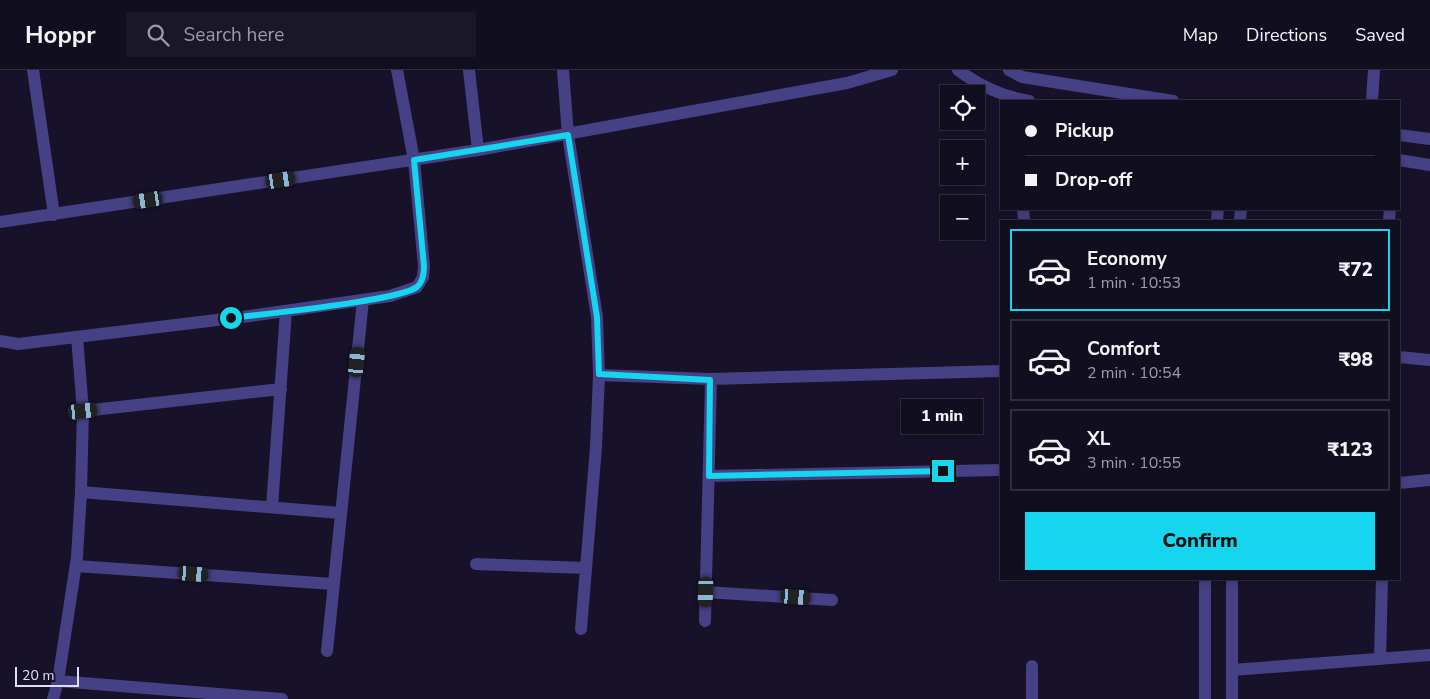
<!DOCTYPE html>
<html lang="en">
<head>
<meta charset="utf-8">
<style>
	:root { --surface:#110e1f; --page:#1a1728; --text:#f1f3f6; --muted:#9c9ca4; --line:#302e3d; --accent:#16d5ef }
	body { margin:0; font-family:"Nunito Sans",sans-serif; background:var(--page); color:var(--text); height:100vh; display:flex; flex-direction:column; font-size:19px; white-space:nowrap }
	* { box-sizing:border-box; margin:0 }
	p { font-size:16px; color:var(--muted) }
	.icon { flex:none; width:28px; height:28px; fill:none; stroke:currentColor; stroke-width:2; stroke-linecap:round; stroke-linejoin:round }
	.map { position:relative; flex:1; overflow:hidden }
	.side { position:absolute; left:1000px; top:150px; width:400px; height:360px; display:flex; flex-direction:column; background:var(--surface); border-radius:0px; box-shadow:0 2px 8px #0003,0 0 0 1px var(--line) }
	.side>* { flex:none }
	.guide { position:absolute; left:1000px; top:30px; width:400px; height:110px; border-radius:0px; box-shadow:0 2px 8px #0003,0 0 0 1px var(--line); display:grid; align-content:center; height:110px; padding:0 25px; background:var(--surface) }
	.fabs { position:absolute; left:940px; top:15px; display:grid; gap:10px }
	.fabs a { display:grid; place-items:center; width:45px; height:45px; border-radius:0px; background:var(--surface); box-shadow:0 2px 8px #0003,0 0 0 1px var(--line); font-size:25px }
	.scale { position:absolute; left:15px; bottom:12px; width:64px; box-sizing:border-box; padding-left:5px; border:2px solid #e1ddfd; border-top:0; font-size:14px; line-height:18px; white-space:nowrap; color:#e1ddfd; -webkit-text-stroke:4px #171229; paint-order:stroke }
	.end { position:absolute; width:22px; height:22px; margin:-11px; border:6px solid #16d5ef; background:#111; box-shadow:0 0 0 2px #111 }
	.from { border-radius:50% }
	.bubble { position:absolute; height:35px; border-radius:0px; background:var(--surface); box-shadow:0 2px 8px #0003,0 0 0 1px var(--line); font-size:16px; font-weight:800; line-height:35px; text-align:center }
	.car { position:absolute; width:15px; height:30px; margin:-15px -8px; border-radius:6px; box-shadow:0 0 4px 1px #0007; background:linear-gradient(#222 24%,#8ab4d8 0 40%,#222 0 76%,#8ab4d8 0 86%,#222 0) }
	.guide b { display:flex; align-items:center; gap:18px; height:48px; font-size:19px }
	.guide b+b { border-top:1px solid var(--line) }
	.guide i { width:12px; height:12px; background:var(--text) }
	ul { padding:9px 0 0; list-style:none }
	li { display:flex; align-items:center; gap:15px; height:82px; margin:0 10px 8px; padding:0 15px; border:2px solid var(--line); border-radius:0px }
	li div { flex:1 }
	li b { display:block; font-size:19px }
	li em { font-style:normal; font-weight:800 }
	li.selected { border-color:var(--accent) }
	li>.icon { width:45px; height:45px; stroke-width:1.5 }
	.button { display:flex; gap:10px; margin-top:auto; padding:10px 25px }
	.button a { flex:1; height:58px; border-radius:0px; background:var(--accent); color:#111; font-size:20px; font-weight:800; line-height:58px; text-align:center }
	header { display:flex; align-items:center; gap:30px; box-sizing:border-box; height:70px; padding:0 25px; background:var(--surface); border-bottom:1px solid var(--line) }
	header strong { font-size:24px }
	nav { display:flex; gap:28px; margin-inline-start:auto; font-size:18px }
	.search { width:350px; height:45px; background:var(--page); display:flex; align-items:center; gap:12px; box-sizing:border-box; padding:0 18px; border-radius:0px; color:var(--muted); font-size:19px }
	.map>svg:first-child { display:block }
</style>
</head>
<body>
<header>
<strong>Hoppr</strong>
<div class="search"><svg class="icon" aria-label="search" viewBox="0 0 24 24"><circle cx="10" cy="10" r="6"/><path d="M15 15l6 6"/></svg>Search here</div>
<nav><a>Map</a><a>Directions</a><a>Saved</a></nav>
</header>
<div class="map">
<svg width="1430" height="629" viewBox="0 0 1430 629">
	<rect width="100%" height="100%" fill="#171229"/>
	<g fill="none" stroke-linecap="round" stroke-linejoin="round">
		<!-- minor -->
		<path stroke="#454184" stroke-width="12" d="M33 0 54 145
			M469 0 478 80
			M563 0 568 65 597 247 599 305 596 377 581 559
			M1372 31 1374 0
			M1023 139 1024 151
			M1389 151 1390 139
			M0 152 478 80 847 13 892 0
			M0 271 18 274 250 246 390 226 417 217 423 207 424 196 414 90 397 0
			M1399 287 1430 290
			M599 305 711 309 1001 301
			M83 341 281 319
			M709 406 1001 400
			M1399 413 1430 410
			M81 422 340 443
			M272 437 286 241
			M476 494 586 498
			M76 496 333 514
			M706 522 832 530
			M705 551 711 309
			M327 581 363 230
			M1380 589 1382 509
			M1232 600 1430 585
			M58 611 282 629
			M53 629 58 611 77 487 81 422 83 341 77 267
			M1032 629V596"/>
		<!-- tertiary -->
		<path stroke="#454184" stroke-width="12" d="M958 0C978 15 1004 27 1029 31
			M1009 0 1022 7 1173 31
			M1399 65 1430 69
			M1399 90 1430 95
			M1217 151 1218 139
			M1240 151 1241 139
			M1205 629V509
			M1232 629V509"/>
	</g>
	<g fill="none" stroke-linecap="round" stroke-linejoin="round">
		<!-- route -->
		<path stroke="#16d5ef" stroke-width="6" d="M231 248C262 244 398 231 417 217 423 212 424 204 424 196L414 90 568 65 597 247 599 304 710 310 709 406 943 401"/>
	</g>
</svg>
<div class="fabs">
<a><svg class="icon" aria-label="locate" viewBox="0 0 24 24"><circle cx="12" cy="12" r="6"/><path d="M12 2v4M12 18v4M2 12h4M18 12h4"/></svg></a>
<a>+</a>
<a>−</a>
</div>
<div class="scale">20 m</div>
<i class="end from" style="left:231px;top:248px"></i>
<i class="end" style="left:943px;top:401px"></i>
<div class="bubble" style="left:901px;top:329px;width:82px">1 min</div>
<i class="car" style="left:281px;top:110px;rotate:81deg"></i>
<i class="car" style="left:148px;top:130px;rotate:261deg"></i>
<i class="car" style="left:357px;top:292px;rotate:6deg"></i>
<i class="car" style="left:83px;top:341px;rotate:84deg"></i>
<i class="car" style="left:194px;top:504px;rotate:94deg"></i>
<i class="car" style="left:706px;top:522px;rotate:182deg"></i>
<i class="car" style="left:796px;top:527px;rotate:94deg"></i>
<div class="guide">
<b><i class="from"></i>Pickup</b>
<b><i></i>Drop-off</b>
</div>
<section class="side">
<ul>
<li class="selected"><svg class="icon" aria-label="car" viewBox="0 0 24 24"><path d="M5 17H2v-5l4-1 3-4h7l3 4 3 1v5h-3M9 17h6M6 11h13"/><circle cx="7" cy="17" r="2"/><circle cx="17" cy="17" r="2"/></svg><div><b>Economy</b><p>1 min · 10:53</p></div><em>₹72</em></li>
<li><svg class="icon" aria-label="car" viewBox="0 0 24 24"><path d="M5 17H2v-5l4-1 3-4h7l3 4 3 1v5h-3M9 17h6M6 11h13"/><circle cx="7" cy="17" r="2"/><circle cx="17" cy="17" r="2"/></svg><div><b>Comfort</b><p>2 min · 10:54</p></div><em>₹98</em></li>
<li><svg class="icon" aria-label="car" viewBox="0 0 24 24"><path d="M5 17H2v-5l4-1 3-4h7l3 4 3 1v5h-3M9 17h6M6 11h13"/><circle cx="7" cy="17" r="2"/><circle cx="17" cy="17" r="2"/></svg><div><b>XL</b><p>3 min · 10:55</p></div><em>₹123</em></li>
</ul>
<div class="button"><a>Confirm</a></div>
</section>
</div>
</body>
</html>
